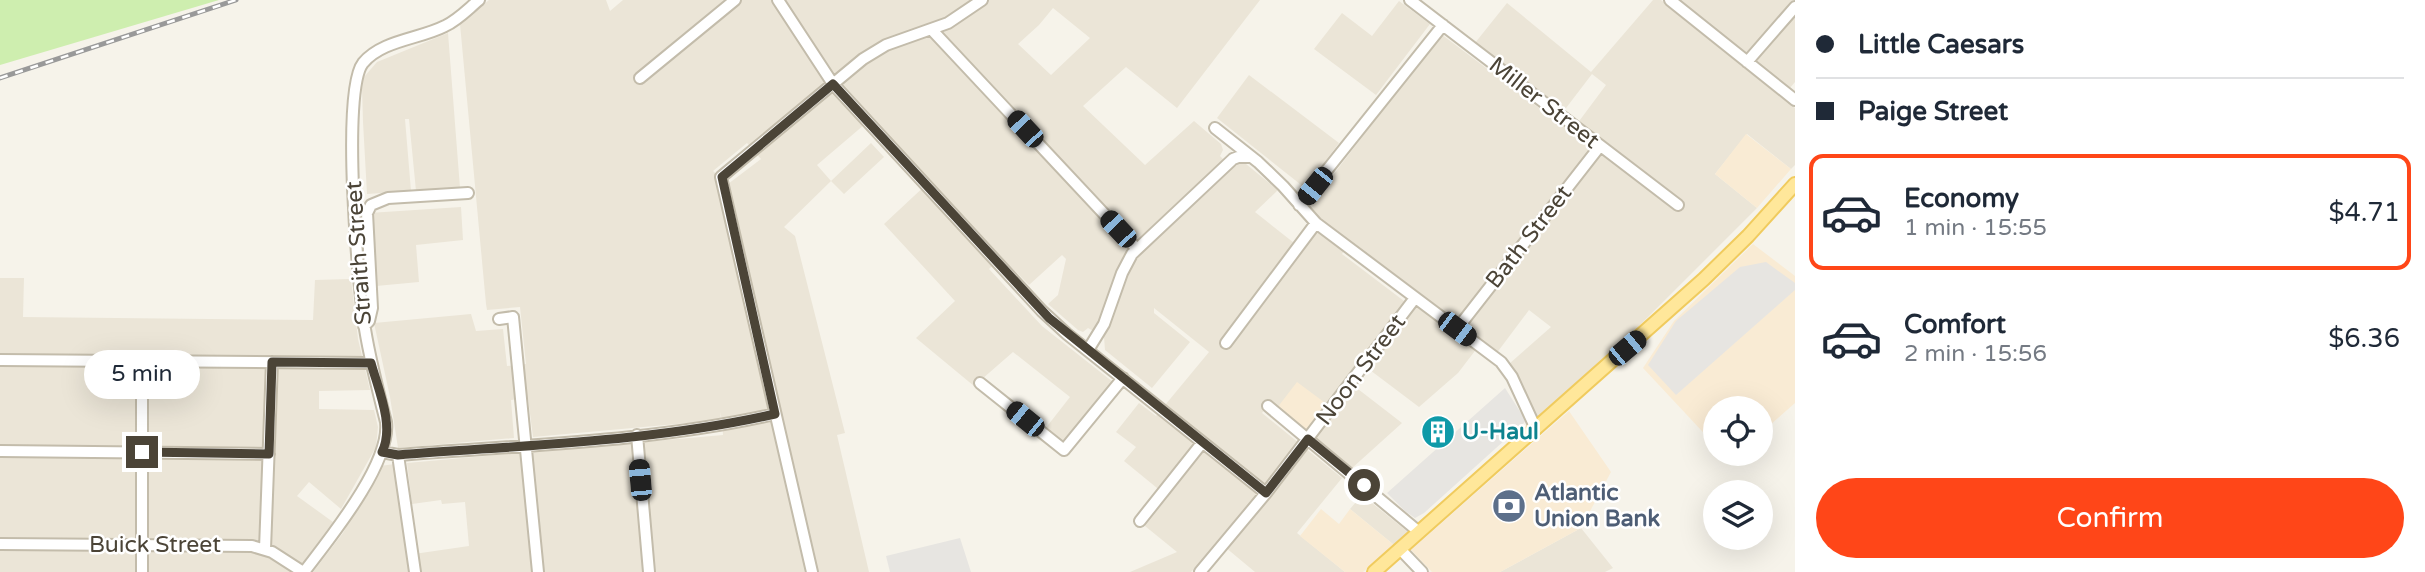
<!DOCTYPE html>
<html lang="en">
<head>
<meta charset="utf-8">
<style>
	:root { --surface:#fff; --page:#f2f2f3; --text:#1f2937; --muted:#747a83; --line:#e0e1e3; --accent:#ff4618 }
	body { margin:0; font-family:"Varela Round",sans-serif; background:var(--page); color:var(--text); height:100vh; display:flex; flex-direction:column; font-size:26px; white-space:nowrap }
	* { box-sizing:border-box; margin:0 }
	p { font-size:23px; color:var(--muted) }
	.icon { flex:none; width:38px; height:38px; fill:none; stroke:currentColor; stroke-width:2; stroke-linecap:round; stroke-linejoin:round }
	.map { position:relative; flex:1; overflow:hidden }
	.details { display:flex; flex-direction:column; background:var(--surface); width:630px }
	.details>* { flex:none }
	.banner { display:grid; align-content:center; height:154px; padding:0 21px; background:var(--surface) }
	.tools { position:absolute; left:1703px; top:396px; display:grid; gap:14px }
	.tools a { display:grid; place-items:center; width:70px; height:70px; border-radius:50%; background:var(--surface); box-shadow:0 7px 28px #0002; font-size:35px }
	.end { position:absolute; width:32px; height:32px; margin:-16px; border:9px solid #4b4437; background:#fff; box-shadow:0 0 0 4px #fff }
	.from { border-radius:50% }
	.bubble { position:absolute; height:49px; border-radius:24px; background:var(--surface); box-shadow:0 7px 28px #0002; font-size:23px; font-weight:600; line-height:49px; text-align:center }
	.car { position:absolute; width:21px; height:42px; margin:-21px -10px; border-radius:9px; box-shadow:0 0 5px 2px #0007; background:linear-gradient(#222 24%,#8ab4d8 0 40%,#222 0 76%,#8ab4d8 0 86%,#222 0) }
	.banner b { display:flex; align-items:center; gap:24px; height:66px; font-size:26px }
	.banner b+b { border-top:2px solid var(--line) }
	.banner i { width:18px; height:18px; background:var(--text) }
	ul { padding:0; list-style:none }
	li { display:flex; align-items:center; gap:21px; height:116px; margin:0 14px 10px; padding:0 7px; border:4px solid transparent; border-radius:14px }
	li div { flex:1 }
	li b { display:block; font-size:26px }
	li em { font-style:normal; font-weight:600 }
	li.on { border-color:var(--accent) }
	li>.icon { width:63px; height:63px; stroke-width:1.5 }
	.action { display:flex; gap:14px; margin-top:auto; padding:14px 21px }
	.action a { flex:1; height:80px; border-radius:42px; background:var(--accent); color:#fff; font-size:28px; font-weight:600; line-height:80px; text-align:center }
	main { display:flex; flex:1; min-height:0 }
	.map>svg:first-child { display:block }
</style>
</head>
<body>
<main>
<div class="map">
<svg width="1795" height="572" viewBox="0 0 1795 572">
	<rect width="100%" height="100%" fill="#f6f3ea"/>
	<!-- residential -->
	<path fill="#ebe5d7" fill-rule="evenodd" d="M489 0H606L610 11 623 0H1260L1177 108 1126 67 1083 106 1145 165 1194 121 1221 144 1223 150 1220 156 1232 168 1238 164H1246L1278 190 1255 212 1303 250 1323 222 1307 209 1441 34 1571 132 1606 85 1592 74 1563 112 1475 43 1507 3 1591 72 1653 0H1661L1795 108V165L1791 169 1747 134 1715 174 1757 208 1631 334 1534 420 1509 364 1551 327 1529 310 1496 354 1481 343 1458 373 1419 407 1358 361 1345 379 1402 423 1351 469 1315 438 1336 410 1325 404 1277 408 1270 402 1262 413 1342 478 1297 533 1345 572H1255L1219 542 1191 572H1130L1177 552 1145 526 1168 497 1124 461 1136 447 1116 432 1139 403 1156 416 1209 352 1154 308V313L1190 342 1152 388 1105 350 1104 337 1088 328 1083 332 1078 330 1048 304 1058 295 1066 259 1062 255 1029 285 1001 257 989 269 1042 326 1113 382 1063 444 1045 429 1070 397 1013 352 974 386 916 338 955 301 884 224 929 182 871 119 817 165 831 181 871 143 884 157 844 194 831 181 784 227 795 236 845 433 837 435 869 572H313L343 533 380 466 395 464 407 555 469 546 465 502 442 504 441 500 412 504 407 463 723 435 722 420 720 412 721 420 533 437 528 398 511 400 514 438 398 448 390 397 374 323 471 314 476 331 503 329 507 366 526 364 520 307 487 310 486 304 460 24ZM1053 8 1090 38 1051 75 1018 44 1039 25ZM747 143 761 159 728 184 713 171ZM1555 192 1566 200 1499 287 1489 279ZM1350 242 1412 290 1404 301 1342 254Z
		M1679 0H1795L1787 9 1795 16V82L1789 89Z
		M1399 1 1430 24 1376 95 1314 49 1342 13 1372 36Z
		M448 33 460 188 416 191 409 119H405L411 191 367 194 363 122 362 88 364 77 377 62Z
		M1249 75 1339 143 1305 188 1217 118Z
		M461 207 463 240 416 245 419 282 376 286 369 213Z
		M0 278H24L23 317 313 320 315 280 351 279 358 339 370 390 319 391V409L374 410 378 427 376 447 341 509 309 482 297 496 333 522 296 572H0Z
		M1362 495 1408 532 1394 545 1350 509Z
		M1581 528 1613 568 1605 572H1500Z"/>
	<!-- commercial -->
	<path fill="#f9ebd4" d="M1746 134 1791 169 1757 208 1715 174Z
		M1753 244 1795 276V403L1761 433 1760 408H1715V445L1643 368 1674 321Z
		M1297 382 1328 405 1307 431 1277 408Z
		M1569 411 1611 472 1581 528 1500 572H1432L1411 550Z
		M1321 509 1339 524 1350 509 1394 545 1363 572H1345L1300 536Z"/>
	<!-- green -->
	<path fill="#ceeeaf" d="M0 0H219L0 65Z"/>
	<!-- parking -->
	<path fill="#e7e5e1" d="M1766 262 1795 283V290L1676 395 1648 365 1676 321 1740 267Z
		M1505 388 1526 421 1424 513 1415 518 1405 511 1387 493Z
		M960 538 971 572H890L886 556Z"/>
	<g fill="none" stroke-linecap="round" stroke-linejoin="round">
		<!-- minor casing -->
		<g stroke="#c3bcab" stroke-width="14">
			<path id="minor" d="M778 0 833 84 1042 311 1067 334 1266 493
				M1410 0 1678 205
				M1670 0 1795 100
				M932 30 1137 249
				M1747 62 1795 7
				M640 78 735 0
				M1215 128 1258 162 1283 186 1316 223 1501 362 1512 377 1536 429
				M1299 205 1443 25
				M499 319 513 317 538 572
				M364 326 369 321 372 308 367 213 371 205 388 198 468 193
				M1457 329 1600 146
				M1226 343 1316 223
				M1088 350 1104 324 1122 273 1132 254 1233 159 1238 157H1249
				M0 360 371 363
				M980 383 1064 450 1123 378
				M1268 406 1419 532
				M637 435 649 572
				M0 451 269 454
				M382 452 398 455C523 445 652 442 775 414
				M398 455 415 572
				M1140 521 1202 443
				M0 544 252 546 272 552 303 572
				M265 549 272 362
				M1400 549 1422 572
				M142 572V362
				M304 572C329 539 391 464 386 422 378 391 370 360 365 329 358 287 341 91 363 63 382 40 420 39 445 26 458 20 468 9 479 0
				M812 572 721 177 863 59 886 45 948 23 982 0
				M1200 572 1266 493 1415 298"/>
		</g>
		<!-- major casing -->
		<g stroke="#f0cb5e" stroke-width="16">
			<path id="major" d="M1374 572 1704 279 1748 236 1795 184"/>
		</g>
		<!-- minor -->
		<use href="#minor" stroke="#fff" stroke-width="10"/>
		<!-- major -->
		<use href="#major" stroke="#ffe79a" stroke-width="12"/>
		<!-- rail casing -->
		<g stroke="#999" stroke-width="5">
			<path id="rail" d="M0 78 236 0"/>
		</g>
		<!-- rail -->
		<use href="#rail" stroke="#fff" stroke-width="2.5" stroke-dasharray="8" stroke-linecap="butt"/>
	</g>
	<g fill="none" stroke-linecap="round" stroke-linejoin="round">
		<!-- route -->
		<path stroke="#4b4437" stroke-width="9" d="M142 452 269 454 272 362 371 363C378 389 395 426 382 452L398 455C524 445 652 442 775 414L722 177 833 84 1049 318 1266 493 1308 439 1364 485"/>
	</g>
	<!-- icons -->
	<defs>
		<g id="building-disc" transform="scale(1.75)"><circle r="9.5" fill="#0f9aa8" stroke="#fff"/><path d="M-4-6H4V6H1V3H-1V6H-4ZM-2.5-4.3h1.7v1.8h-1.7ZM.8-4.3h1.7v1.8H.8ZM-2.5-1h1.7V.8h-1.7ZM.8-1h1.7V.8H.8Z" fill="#fff"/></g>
		<g id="bank-disc" transform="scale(1.75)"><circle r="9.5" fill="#5c6f8a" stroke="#fff"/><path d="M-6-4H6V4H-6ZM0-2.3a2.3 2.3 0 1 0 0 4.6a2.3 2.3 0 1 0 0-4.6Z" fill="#fff"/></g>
	</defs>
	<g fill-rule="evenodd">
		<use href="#building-disc" x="1438" y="432"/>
		<use href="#bank-disc" x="1509" y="506"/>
	</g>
	<g text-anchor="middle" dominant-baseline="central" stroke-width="5" stroke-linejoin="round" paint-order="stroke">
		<!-- street labels -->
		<g font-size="23" fill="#4b4437" stroke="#fff">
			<text transform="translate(1544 103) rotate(38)">Miller Street</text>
			<text transform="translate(1529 237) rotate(-52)">Bath Street</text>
			<text transform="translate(359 253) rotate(-94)">Straith Street</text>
			<text transform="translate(1361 370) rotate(-53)">Noon Street</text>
			<text x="155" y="545">Buick Street</text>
		</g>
		<!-- culture labels -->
		<g font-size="23" font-weight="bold" fill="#0d838f" stroke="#fff" text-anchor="start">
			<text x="1462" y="432">U-Haul</text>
		</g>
		<!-- service labels -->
		<g font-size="23" font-weight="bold" fill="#4e5e75" stroke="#fff" text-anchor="start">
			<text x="1534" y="493">Atlantic<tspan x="1534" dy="26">Union Bank</tspan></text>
		</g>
	</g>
</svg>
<div class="tools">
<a><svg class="icon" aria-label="locate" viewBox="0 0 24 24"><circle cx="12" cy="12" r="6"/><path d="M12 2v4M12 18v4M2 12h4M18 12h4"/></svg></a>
<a><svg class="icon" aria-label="layers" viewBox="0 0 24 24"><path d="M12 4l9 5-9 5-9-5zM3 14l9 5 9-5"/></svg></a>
</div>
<i class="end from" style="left:1364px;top:485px"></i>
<i class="end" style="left:142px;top:452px"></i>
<div class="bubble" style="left:84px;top:350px;width:116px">5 min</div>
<i class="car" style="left:1025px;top:129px;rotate:317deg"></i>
<i class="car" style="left:1315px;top:186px;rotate:219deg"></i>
<i class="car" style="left:1118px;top:229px;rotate:317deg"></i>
<i class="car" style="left:1457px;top:329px;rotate:127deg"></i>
<i class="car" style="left:1627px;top:348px;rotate:50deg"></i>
<i class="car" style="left:1025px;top:419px;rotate:309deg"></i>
<i class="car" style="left:640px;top:480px;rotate:355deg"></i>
</div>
<section class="details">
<div class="banner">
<b><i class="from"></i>Little Caesars</b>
<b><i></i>Paige Street</b>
</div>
<ul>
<li class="on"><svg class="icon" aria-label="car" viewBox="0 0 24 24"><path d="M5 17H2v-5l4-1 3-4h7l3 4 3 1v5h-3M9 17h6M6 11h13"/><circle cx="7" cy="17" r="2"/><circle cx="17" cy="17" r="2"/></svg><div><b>Economy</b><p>1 min · 15:55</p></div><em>$4.71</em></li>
<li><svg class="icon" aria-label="car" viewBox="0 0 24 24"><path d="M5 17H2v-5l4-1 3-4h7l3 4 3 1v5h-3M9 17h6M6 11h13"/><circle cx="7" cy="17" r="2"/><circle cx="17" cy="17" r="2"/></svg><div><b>Comfort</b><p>2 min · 15:56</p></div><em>$6.36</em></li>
</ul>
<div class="action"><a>Confirm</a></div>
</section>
</main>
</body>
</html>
